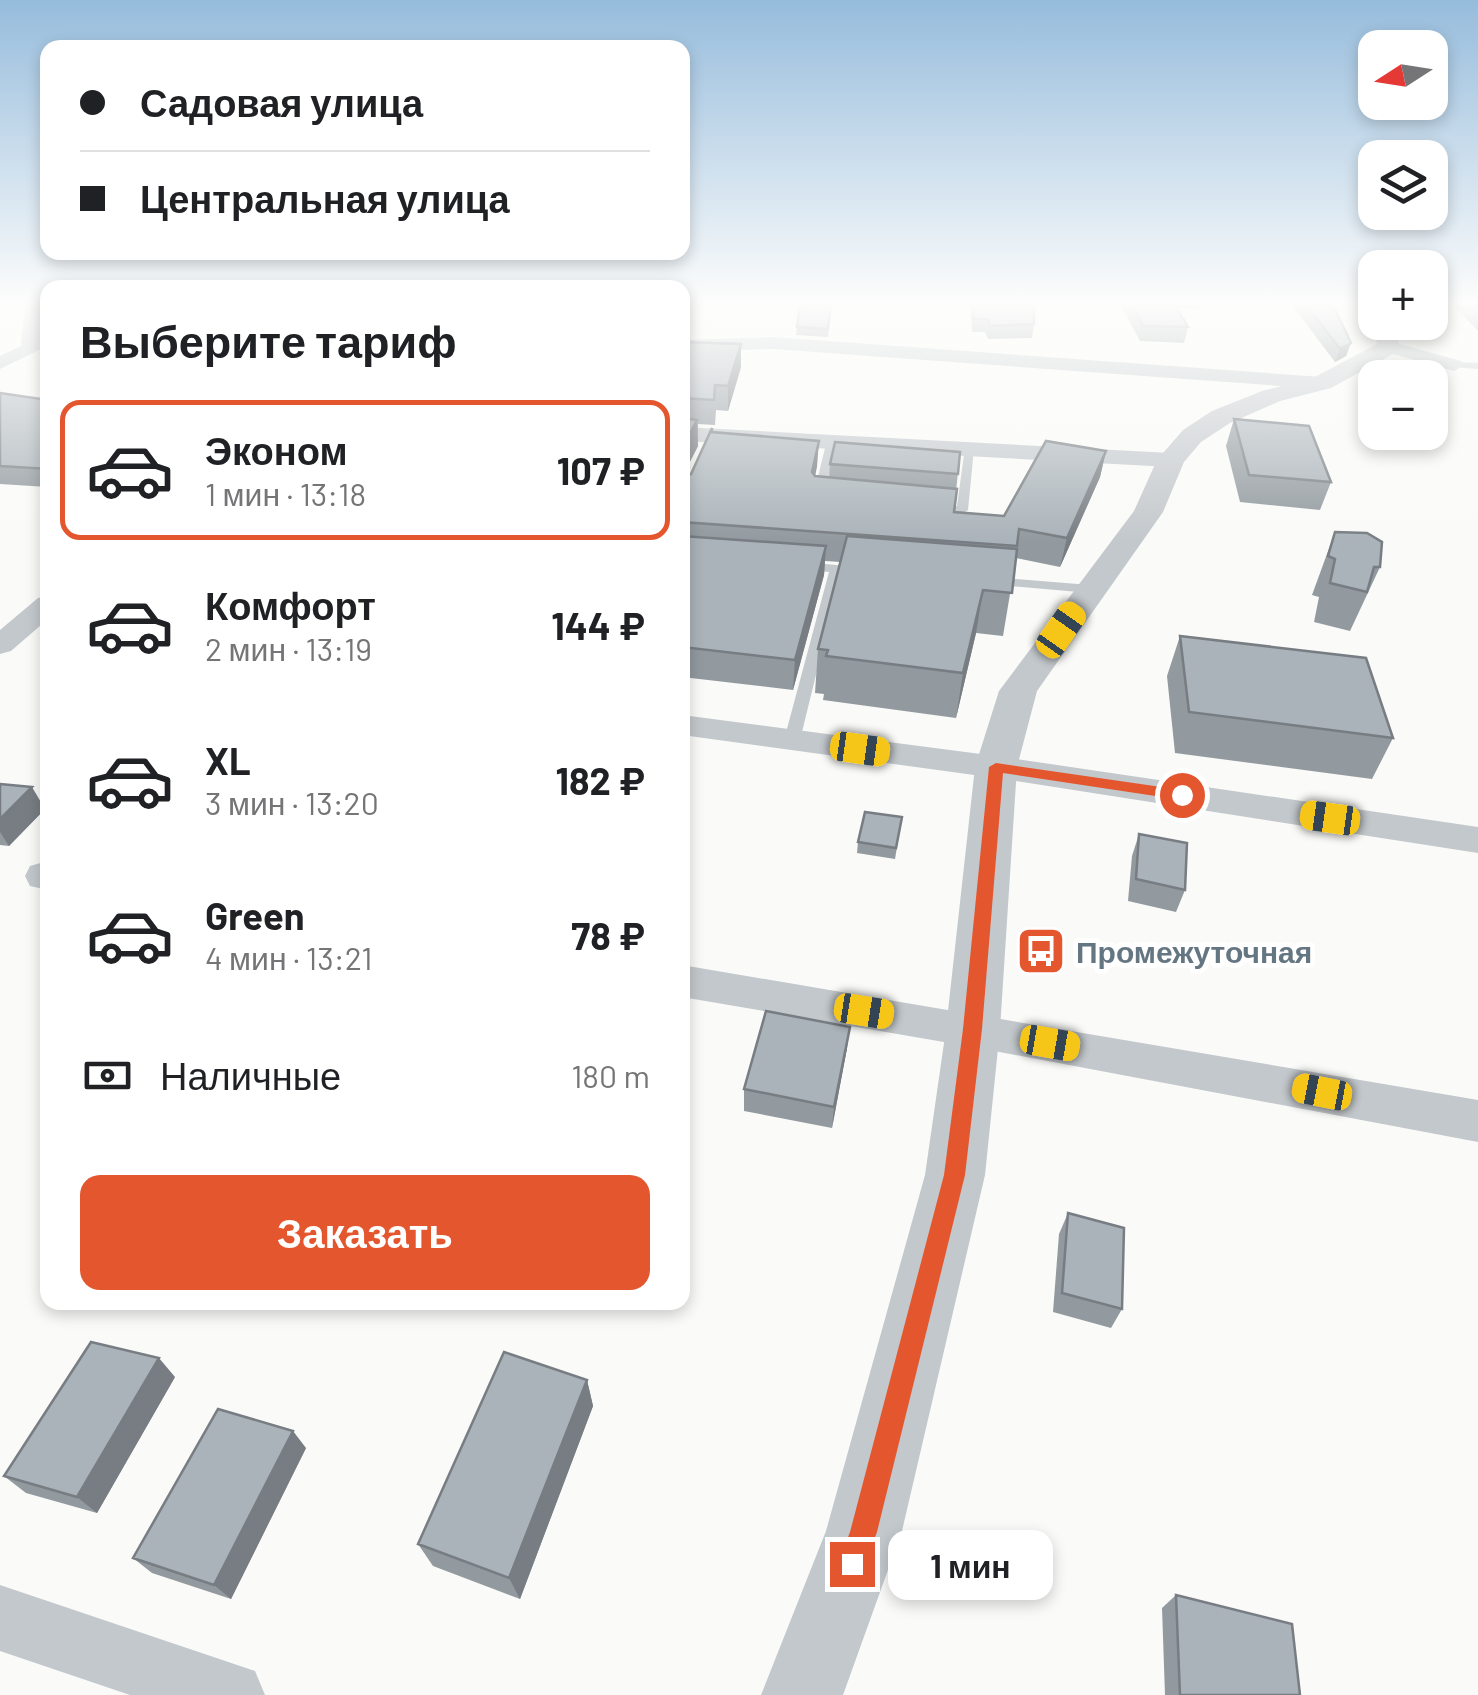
<!DOCTYPE html>
<html lang="ru">
<head>
<meta charset="utf-8">
<style>
	:root { --surface:#fff; --page:#f2f2f2; --text:#202124; --muted:#757577; --line:#e0e0e0; --accent:#e4572e }
	body { margin:0; font-family:Barlow,sans-serif; background:var(--page); color:var(--text); height:100vh; display:flex; flex-direction:column; font-size:38px; white-space:nowrap }
	* { box-sizing:border-box; margin:0 }
	p { font-size:32px; color:var(--muted) }
	.icon { flex:none; width:55px; height:55px; fill:none; stroke:currentColor; stroke-width:2; stroke-linecap:round; stroke-linejoin:round }
	.map { position:relative; flex:1; overflow:hidden }
	.drawer { position:absolute; left:40px; top:280px; width:650px; height:1030px; display:flex; flex-direction:column; background:var(--surface); border-radius:20px; box-shadow:0 5px 15px #0003 }
	.drawer>* { flex:none }
	.top-card { position:absolute; left:40px; top:40px; width:650px; height:220px; border-radius:20px; box-shadow:0 5px 15px #0003; display:grid; align-content:center; height:220px; padding:0 40px; background:var(--surface) }
	.needle { width:65px; rotate:258deg }
	.fabs { position:absolute; left:1358px; top:30px; display:grid; gap:20px }
	.fabs a { display:grid; place-items:center; width:90px; height:90px; border-radius:20px; background:var(--surface); box-shadow:0 5px 15px #0003; font-size:50px }
	.end { position:absolute; width:45px; height:45px; margin:-22px; border:12px solid #e4572e; background:#fff; box-shadow:0 0 0 5px #fff }
	.from { border-radius:50% }
	.bubble { position:absolute; height:70px; border-radius:20px; background:var(--surface); box-shadow:0 5px 15px #0003; font-size:32px; font-weight:700; line-height:70px; text-align:center }
	.car { position:absolute; width:30px; height:60px; margin:-30px -15px; border-radius:12px; box-shadow:0 0 8px 2px #0007; background:linear-gradient(#f5c518 24%,#345 0 40%,#f5c518 0 76%,#345 0 86%,#f5c518 0) }
	.top-card b { display:flex; align-items:center; gap:35px; height:95px; font-size:38px }
	.top-card b+b { border-top:2px solid var(--line) }
	.top-card i { width:25px; height:25px; background:var(--text) }
	ul { padding:0; list-style:none }
	li { display:flex; align-items:center; gap:30px; height:140px; margin:0 20px 15px; padding:0 20px; border:5px solid transparent; border-radius:20px }
	li div { flex:1 }
	li b { display:block; font-size:38px }
	li em { font-style:normal; font-weight:700 }
	li.current { border-color:var(--accent) }
	li>.icon { width:90px; height:90px; stroke-width:1.5 }
	h2 { padding:0 40px; font-size:45px; line-height:120px }
	.pay { display:flex; align-items:center; gap:25px; height:110px; padding:0 40px; font-size:38px }
	.pay p { margin-inline-start:auto }
	.primary-button { display:flex; gap:20px; margin-top:auto; padding:20px 40px }
	.primary-button a { flex:1; height:115px; border-radius:20px; background:var(--accent); color:#fff; font-size:40px; font-weight:700; line-height:115px; text-align:center }
	.map>svg:first-child { display:block }
</style>
</head>
<body>
<div class="map">
<svg width="1478" height="1695" viewBox="0 0 1478 1695">
	<rect width="100%" height="100%" fill="#fafaf8"/>
	<g fill="none" stroke-linecap="round" stroke-linejoin="round">
		<!-- service -->
		<path fill="#c3c8cc" fill-rule="evenodd" d="M1454 362 1478 363V369L1451 367 1449 365Z
			M827 440 836 442 825 497 819 500 813 497Z
			M965 447 974 449 968 510 962 514 929 509V505L957 506Z
			M802 562 860 567 866 571 860 575 841 573 800 740 792 745 784 740 829 572 798 569V563Z
			M991 577 1090 585 1097 589 1090 593 986 584 985 581Z"/>
		<!-- minor -->
		<path fill="#c3c8cc" fill-rule="evenodd" d="M25 305H46L40 311 41 349 0 369V356L21 346Z
			M1361 305H1375V310L1364 309Z
			M773 337 1322 377 1332 383 1322 389 773 349 682 352V340Z
			M1389 341 1461 361 1464 365 1454 371 1382 351V343Z
			M682 427 1171 453 1183 460 1171 467 682 441Z
			M48 596V619L11 651 0 654V630L38 598Z
			M682 715 996 756 1478 827V853L996 778 682 735Z
			M44 862 48 863V890L30 886 25 876 30 866Z
			M682 965 1478 1100V1142L973 1047 682 997Z
			M0 1585 255 1671 265 1695H130L0 1651Z"/>
		<!-- tertiary -->
		<path fill="#c3c8cc" fill-rule="evenodd" d="M1374 317 1375 322H1393L1400 347 1397 352 1331 388 1280 401 1230 423 1201 442 1184 462 1163 512 1037 691 1017 767 1000 1029 985 1175 902 1531 843 1695H761L826 1531 925 1175 946 1029 975 767 999 691 1134 511 1157 460 1183 430 1212 411 1262 391 1313 378 1377 344 1371 322Z"/>
	</g>
	<!-- wall -->
	<path fill="#929a9f" d="M831 305 828 337 796 335 797 327Z
		M971 305H1034V324L1032 338 988 339 985 332H972Z
		M1121 305H1202L1201 309 1177 308 1188 327 1184 343 1140 341Z
		M1292 305H1333L1351 343 1346 356 1335 362Z
		M1453 305H1478V330H1477Z
		M682 342 741 344V367L728 411 716 410 715 425 698 424V446L682 477Z
		M0 393 48 400V487L0 484Z
		M1234 419 1331 482 1320 510 1240 502 1226 446Z
		M712 433 819 441 815 476 829 478 830 464 960 452 954 512 1004 516 1106 451 1100 477 1060 567 1016 558 1003 636 976 633 956 718 823 700 824 694 815 693 818 649 840 562 825 561 824 575 793 690 682 677V478L691 474Z
		M1335 532 1380 567 1350 631 1314 622 1319 597 1312 595Z
		M1180 636 1393 738 1372 779 1175 753 1167 676Z
		M0 784 45 809 9 846 0 845Z
		M902 817 895 859 857 853 858 842Z
		M1139 834 1185 890 1176 912 1128 901 1132 856Z
		M847 1048 832 1128 744 1111V1089Z
		M1068 1213 1122 1309 1111 1328 1053 1312 1059 1234Z
		M175 1377 97 1513 26 1493 4 1476Z
		M587 1380 593 1406 520 1599 433 1566 418 1544Z
		M306 1448 231 1599 152 1573 133 1558Z
		M1176 1595 1300 1695H1165L1162 1608Z"/>
	<!-- shaded-wall -->
	<path fill="#777d82" d="M1351 343 1346 356 1335 362 1340 349Z
		M741 344V367L728 411V386Z
		M697 420 698 446 682 477V449Z
		M819 441 817 467 810 499 812 472Z
		M1106 451 1100 477 1060 567 1067 538Z
		M826 546 824 575 793 690 795 660Z
		M983 590 976 633 956 718 963 673Z
		M32 787 45 809 9 846 0 832V819Z
		M850 1027 847 1048 832 1128 834 1107Z
		M159 1358 175 1377 97 1513 77 1497Z
		M587 1380 593 1406 520 1599 509 1578Z
		M293 1431 306 1448 231 1599 214 1585Z"/>
	<!-- building -->
	<path fill="#aab3b9" stroke="#777d82" stroke-width="2.5" d="M800 305H831L828 329 797 327Z
		M973 305H1034V324L990 326 987 319H973Z
		M1132 305H1175L1188 327 1143 326Z
		M1306 305H1333L1351 343 1340 349Z
		M682 342 741 344 728 386 715 385 714 400 682 398Z
		M0 393 48 400V469L0 466Z
		M682 418 697 420 682 449Z
		M1234 419 1309 426 1331 482 1249 475Z
		M712 428V432L819 441 812 472 815 476 957 489 954 512 1004 516 1046 441 1106 451 1067 538 1019 529 1017 546 682 522V478L691 474Z
		M835 442 960 452 958 474 830 464Z
		M1335 532 1367 533 1382 542 1380 567H1374L1367 592 1330 583 1335 559 1328 556Z
		M682 536 826 546 795 660 682 647Z
		M847 536 1017 549 1012 593 983 590 963 673 826 656 828 650 818 649Z
		M1180 636 1366 658 1393 738 1189 712Z
		M0 784 32 787 0 819Z
		M865 812 902 817 896 848 858 842Z
		M1139 834 1187 843 1185 890 1136 879Z
		M766 1011 850 1027 834 1107 744 1089Z
		M1068 1213 1124 1228 1122 1309 1062 1293Z
		M91 1342 159 1358 77 1497 4 1476Z
		M504 1352 587 1380 509 1578 418 1544Z
		M218 1409 293 1431 214 1585 133 1558Z
		M1176 1595 1292 1624 1300 1695H1180Z"/>
	<!-- sky -->
	<linearGradient id="sky" x2="0" y2="1"><stop stop-color="#96bcdc"/><stop offset="0.56" stop-color="#fdfdfc"/><stop offset="1" stop-color="#fdfdfc" stop-opacity="0"/></linearGradient>
	<rect width="1478" height="542" fill="url(#sky)"/>
	<!-- route -->
	<path fill="#e4572e" d="M996 763 1182 790 1189 795 1182 800 1003 773 982 1029 965 1175 877 1532 861 1574 852 1578 842 1574 838 1564 850 1532 944 1175 963 1029 989 767Z"/>
	<!-- icons -->
	<defs>
		<g id="bus-square" transform="scale(2.5)"><rect x="-9" y="-9" width="18" height="18" rx="4" fill="#e4572e" stroke="#fff"/><path d="M-5-6H5V4H4V6H2V4H-2V6H-4V4H-5ZM-3.5-4V0h7V-4ZM-3.5 1.2v1.5H-2V1.2ZM2 1.2v1.5H3.5V1.2Z" fill="#fff"/></g>
	</defs>
	<g fill-rule="evenodd">
		<use href="#bus-square" x="1041" y="951"/>
	</g>
	<g text-anchor="middle" dominant-baseline="central" stroke-width="10" stroke-linejoin="round" paint-order="stroke">
		<!-- poi labels -->
		<g font-size="30" font-weight="bold" fill="#657683" stroke="#fff" text-anchor="start">
			<text x="1076" y="951">Промежуточная</text>
		</g>
	</g>
</svg>
<div class="fabs">
<a><svg class="needle" viewBox="-14 -14 28 28"><path d="M0-13l5 13h-10z" fill="#e53935"/><path d="M0 13l5-13h-10z" fill="#757577"/></svg></a>
<a><svg class="icon" aria-label="layers" viewBox="0 0 24 24"><path d="M12 4l9 5-9 5-9-5zM3 14l9 5 9-5"/></svg></a>
<a>+</a>
<a>−</a>
</div>
<i class="end from" style="left:1182px;top:795px"></i>
<i class="end" style="left:852px;top:1564px"></i>
<div class="bubble" style="left:888px;top:1530px;width:165px">1 мин</div>
<i class="car" style="left:1061px;top:630px;rotate:35deg"></i>
<i class="car" style="left:860px;top:749px;rotate:98deg"></i>
<i class="car" style="left:1330px;top:818px;rotate:278deg"></i>
<i class="car" style="left:864px;top:1011px;rotate:99deg"></i>
<i class="car" style="left:1050px;top:1043px;rotate:100deg"></i>
<i class="car" style="left:1322px;top:1092px;rotate:281deg"></i>
<div class="top-card">
<b><i class="from"></i>Садовая улица</b>
<b><i></i>Центральная улица</b>
</div>
<section class="drawer">
<h2>Выберите тариф</h2>
<ul>
<li class="current"><svg class="icon" aria-label="car" viewBox="0 0 24 24"><path d="M5 17H2v-5l4-1 3-4h7l3 4 3 1v5h-3M9 17h6M6 11h13"/><circle cx="7" cy="17" r="2"/><circle cx="17" cy="17" r="2"/></svg><div><b>Эконом</b><p>1 мин · 13:18</p></div><em>107 ₽</em></li>
<li><svg class="icon" aria-label="car" viewBox="0 0 24 24"><path d="M5 17H2v-5l4-1 3-4h7l3 4 3 1v5h-3M9 17h6M6 11h13"/><circle cx="7" cy="17" r="2"/><circle cx="17" cy="17" r="2"/></svg><div><b>Комфорт</b><p>2 мин · 13:19</p></div><em>144 ₽</em></li>
<li><svg class="icon" aria-label="car" viewBox="0 0 24 24"><path d="M5 17H2v-5l4-1 3-4h7l3 4 3 1v5h-3M9 17h6M6 11h13"/><circle cx="7" cy="17" r="2"/><circle cx="17" cy="17" r="2"/></svg><div><b>XL</b><p>3 мин · 13:20</p></div><em>182 ₽</em></li>
<li><svg class="icon" aria-label="car" viewBox="0 0 24 24"><path d="M5 17H2v-5l4-1 3-4h7l3 4 3 1v5h-3M9 17h6M6 11h13"/><circle cx="7" cy="17" r="2"/><circle cx="17" cy="17" r="2"/></svg><div><b>Green</b><p>4 мин · 13:21</p></div><em>78 ₽</em></li>
</ul>
<div class="pay"><svg class="icon" aria-label="cash" viewBox="0 0 24 24"><path d="M3 7h18v10H3z"/><circle cx="12" cy="12" r="2"/></svg>Наличные<p>180 m</p></div>
<div class="primary-button"><a>Заказать</a></div>
</section>
</div>
</body>
</html>
